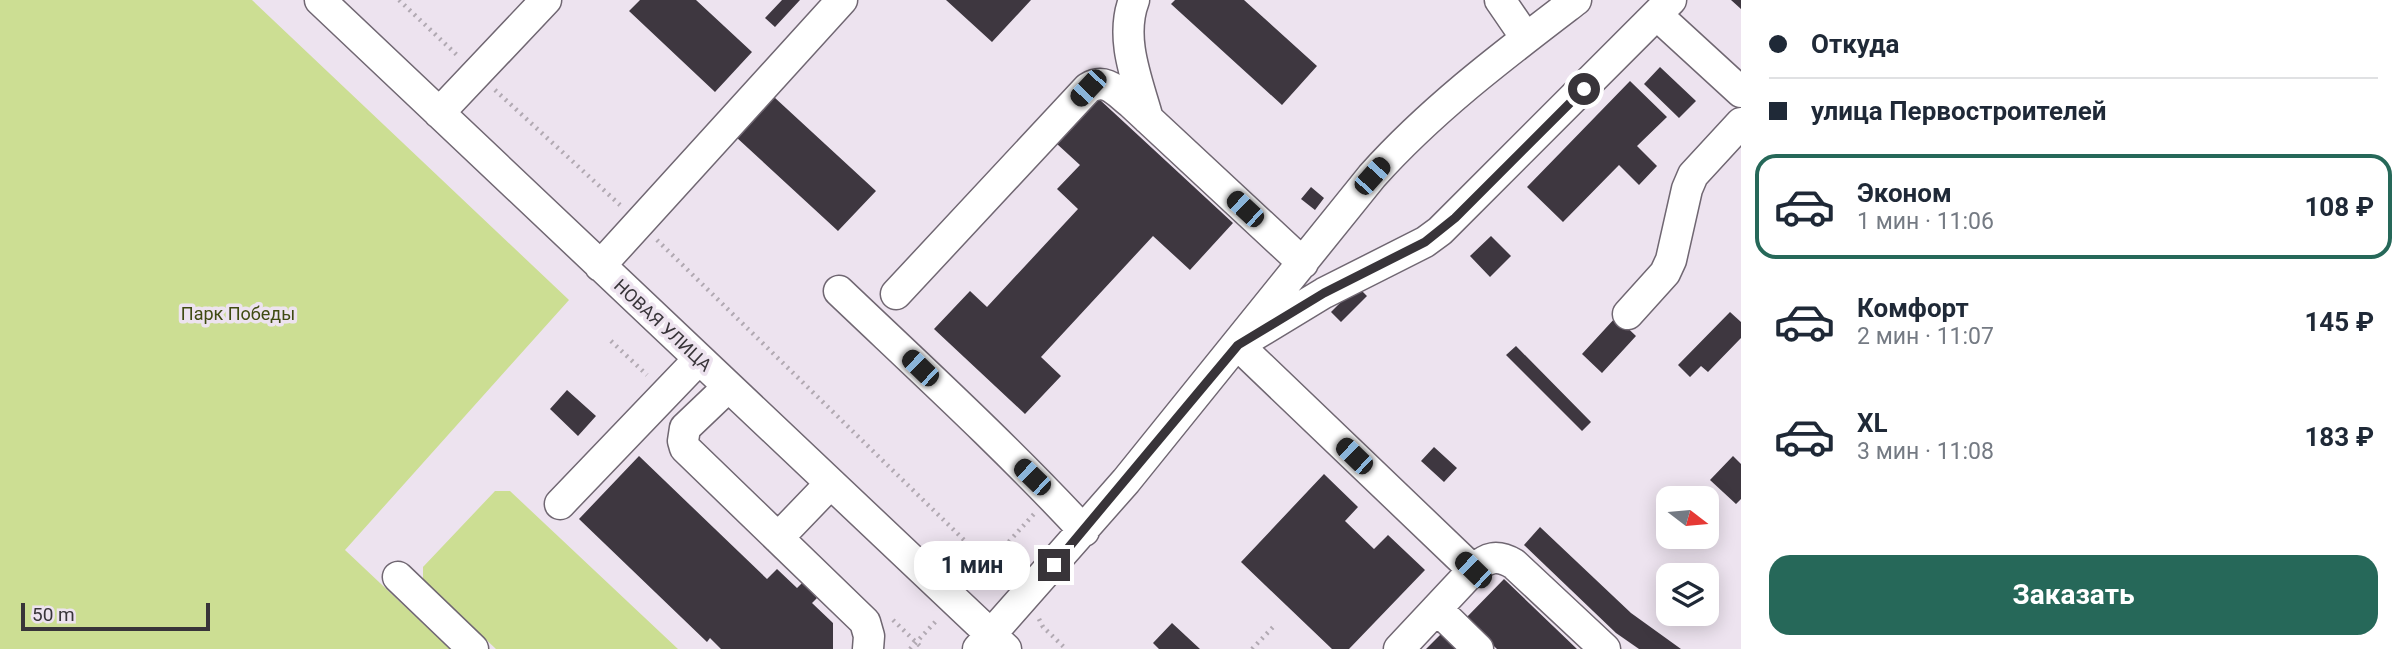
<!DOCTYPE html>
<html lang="ru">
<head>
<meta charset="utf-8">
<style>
	:root { --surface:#fff; --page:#f2f2f3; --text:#1f2937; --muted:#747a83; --line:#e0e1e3; --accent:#266859 }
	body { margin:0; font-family:Roboto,sans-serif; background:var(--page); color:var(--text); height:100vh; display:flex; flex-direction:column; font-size:26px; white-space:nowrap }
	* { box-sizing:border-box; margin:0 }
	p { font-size:23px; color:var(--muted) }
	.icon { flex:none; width:38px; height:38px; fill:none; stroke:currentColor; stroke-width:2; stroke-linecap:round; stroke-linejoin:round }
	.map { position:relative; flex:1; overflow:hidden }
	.drawer { display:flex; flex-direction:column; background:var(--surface); width:665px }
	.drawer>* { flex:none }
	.banner { display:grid; align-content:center; height:154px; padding:0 28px; background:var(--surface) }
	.needle { width:46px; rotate:106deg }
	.buttons { position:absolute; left:1656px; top:486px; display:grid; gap:14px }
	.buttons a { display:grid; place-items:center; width:63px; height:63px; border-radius:14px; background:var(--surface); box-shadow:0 4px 18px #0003; font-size:35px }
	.scale { position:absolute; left:21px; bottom:18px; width:189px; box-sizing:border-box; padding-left:7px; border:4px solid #383439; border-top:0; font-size:19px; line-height:24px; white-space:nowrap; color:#383439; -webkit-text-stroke:5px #ede3ef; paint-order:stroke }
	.end { position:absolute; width:32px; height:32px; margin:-16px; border:9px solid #383439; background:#fff; box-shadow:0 0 0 4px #fff }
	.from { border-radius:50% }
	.bubble { position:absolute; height:49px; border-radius:21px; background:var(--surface); box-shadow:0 4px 18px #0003; font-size:23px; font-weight:700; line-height:49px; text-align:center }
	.car { position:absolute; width:21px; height:42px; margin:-21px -10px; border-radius:9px; box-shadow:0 0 5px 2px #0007; background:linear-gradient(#222 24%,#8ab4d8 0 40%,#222 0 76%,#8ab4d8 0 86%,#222 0) }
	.banner b { display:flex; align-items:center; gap:24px; height:66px; font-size:26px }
	.banner b+b { border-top:2px solid var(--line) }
	.banner i { width:18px; height:18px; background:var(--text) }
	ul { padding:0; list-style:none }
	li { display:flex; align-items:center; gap:21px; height:105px; margin:0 14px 10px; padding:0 14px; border:4px solid transparent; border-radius:21px }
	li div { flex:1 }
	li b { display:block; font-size:26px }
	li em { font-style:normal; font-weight:700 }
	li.current { border-color:var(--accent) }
	li>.icon { width:63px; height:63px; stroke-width:1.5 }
	.action { display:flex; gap:14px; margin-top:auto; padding:14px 28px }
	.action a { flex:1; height:80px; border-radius:21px; background:var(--accent); color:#fff; font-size:28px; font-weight:700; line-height:80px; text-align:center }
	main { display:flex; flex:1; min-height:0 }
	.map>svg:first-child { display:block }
</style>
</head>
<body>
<main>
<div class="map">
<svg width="1741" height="649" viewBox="0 0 1741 649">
	<rect width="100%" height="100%" fill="#ede3ef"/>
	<!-- green -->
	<path fill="#ccde93" d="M0 0H252L569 300 345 550 450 649H0Z
		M495 491H510L678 649H496L423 580V567Z"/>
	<!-- building -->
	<path fill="#3e3740" d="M640 0H696L752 52 715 92 629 11Z
		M782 0H800L775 27 765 18Z
		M946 0H1031L992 42Z
		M1175 0H1244L1317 66 1282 105 1171 4Z
		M1731 0H1741V9Z
		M1660 67 1696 101 1679 118 1644 84Z
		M1630 81 1667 117 1637 146 1657 166 1639 185 1619 165 1563 222 1527 187Z
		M774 97 876 191 838 231 736 137Z
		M1099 99 1233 223 1190 270 1153 236 1041 357 1061 376 1025 414 934 329 970 291 987 307 1078 209 1057 189 1080 165 1057 144Z
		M1311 187 1324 198 1315 210 1301 199Z
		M1491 236 1511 256 1490 277 1470 256Z
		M1357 286 1367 296 1341 322 1331 312Z
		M1730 312 1741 322V338L1708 372 1701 366 1690 377 1678 365Z
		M1616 317 1636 336 1602 373 1582 354Z
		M1516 346 1591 422 1582 431 1506 355Z
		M567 390 596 416 578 436 550 409Z
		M1434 447 1457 468 1444 482 1421 461Z
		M639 456 767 579 777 569 797 588 802 583 817 598 812 603 833 623V649H721L710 638 707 642 579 519Z
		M1733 456 1741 464V499L1736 504 1710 480Z
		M1324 474 1358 507 1345 521 1374 549 1388 535 1425 570 1349 649H1332L1241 562Z
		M1540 527 1631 613 1681 649H1639L1616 633 1524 545Z
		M1504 579 1577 649H1497L1465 619Z
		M1172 623 1200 649H1159L1153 643Z
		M1441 634 1456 649H1426Z"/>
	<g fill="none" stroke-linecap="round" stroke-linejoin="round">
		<!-- minor casing -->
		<g stroke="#706772" stroke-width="33">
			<path id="minor" d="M320 0 1006 649
				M1134 0C1119 39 1138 82 1148 119
				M1500 0 1526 38
				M1657 15 1741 92
				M439 113 546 0
				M600 266 842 0
				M839 291C922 370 1006 447 1084 531
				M896 294 1088 88C1106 77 1117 92 1131 103L1303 263
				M1628 314 1665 273 1671 260 1687 189 1693 175 1741 123
				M728 387 685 428 683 441 685 448 865 622 869 636 868 649
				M560 504 699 359
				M778 538 830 484
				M1473 570 1238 345 1324 293 1425 242 1440 231 1671 0
				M398 577 473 649
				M1437 609 1478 649
				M978 649 1126 481 1372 176C1432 109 1504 55 1576 0
				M1399 649 1473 570C1487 557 1497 554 1514 564L1605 649"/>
		</g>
		<!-- path -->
		<path stroke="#b1a9b2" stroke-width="4.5" stroke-dasharray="2 5" stroke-linecap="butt" d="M399 0 458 56
			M495 90 620 205
			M657 240 1004 579
			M611 341 647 375
			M971 583 1034 514
			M1039 619 1043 627 1066 649
			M893 620 923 649
			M910 649 937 620
			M1252 649 1275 625"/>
		<!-- minor -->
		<use href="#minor" stroke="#fff" stroke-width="30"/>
	</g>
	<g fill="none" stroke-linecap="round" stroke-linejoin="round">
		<!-- route -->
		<path stroke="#383439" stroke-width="9" d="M1054 565 1238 345 1324 293 1425 242 1455 218 1584 89"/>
	</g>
	<g text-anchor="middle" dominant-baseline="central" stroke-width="7" stroke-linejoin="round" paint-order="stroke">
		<!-- park labels -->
		<g font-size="18" fill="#3f4a11" stroke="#ede3ef">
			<text x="238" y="313">Парк Победы</text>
		</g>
		<!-- street labels -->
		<g font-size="18" fill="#383439" stroke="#ede3ef">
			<text transform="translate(663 325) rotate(43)">НОВАЯ УЛИЦА</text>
		</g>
	</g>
</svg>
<div class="buttons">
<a><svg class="needle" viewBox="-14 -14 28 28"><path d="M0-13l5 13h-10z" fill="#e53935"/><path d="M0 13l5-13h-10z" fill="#747a83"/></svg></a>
<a><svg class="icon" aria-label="layers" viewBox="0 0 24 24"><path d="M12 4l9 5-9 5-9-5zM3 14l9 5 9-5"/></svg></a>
</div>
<div class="scale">50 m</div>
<i class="end from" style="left:1584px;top:89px"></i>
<i class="end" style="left:1054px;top:565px"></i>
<div class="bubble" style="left:914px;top:541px;width:116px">1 мин</div>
<i class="car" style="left:1088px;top:88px;rotate:223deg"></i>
<i class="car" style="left:1372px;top:176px;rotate:42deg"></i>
<i class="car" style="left:1245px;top:209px;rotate:313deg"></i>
<i class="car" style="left:920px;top:368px;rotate:314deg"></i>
<i class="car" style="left:1354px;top:456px;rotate:314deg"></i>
<i class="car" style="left:1032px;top:477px;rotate:314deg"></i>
<i class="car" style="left:1473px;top:570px;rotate:314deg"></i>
</div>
<section class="drawer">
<div class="banner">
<b><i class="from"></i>Откуда</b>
<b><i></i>улица Первостроителей</b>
</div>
<ul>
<li class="current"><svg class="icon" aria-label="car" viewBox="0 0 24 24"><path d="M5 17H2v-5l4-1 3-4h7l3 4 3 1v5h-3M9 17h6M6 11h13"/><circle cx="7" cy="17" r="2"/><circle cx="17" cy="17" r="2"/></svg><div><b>Эконом</b><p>1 мин · 11:06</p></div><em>108 ₽</em></li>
<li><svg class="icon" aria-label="car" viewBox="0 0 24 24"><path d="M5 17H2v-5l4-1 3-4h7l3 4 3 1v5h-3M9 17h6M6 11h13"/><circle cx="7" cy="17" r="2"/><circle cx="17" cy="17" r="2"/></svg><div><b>Комфорт</b><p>2 мин · 11:07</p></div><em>145 ₽</em></li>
<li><svg class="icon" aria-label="car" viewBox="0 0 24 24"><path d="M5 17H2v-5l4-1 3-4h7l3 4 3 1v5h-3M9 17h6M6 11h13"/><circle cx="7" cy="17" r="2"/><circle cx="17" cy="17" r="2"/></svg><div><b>XL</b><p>3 мин · 11:08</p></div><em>183 ₽</em></li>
</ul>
<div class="action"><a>Заказать</a></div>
</section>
</main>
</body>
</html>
